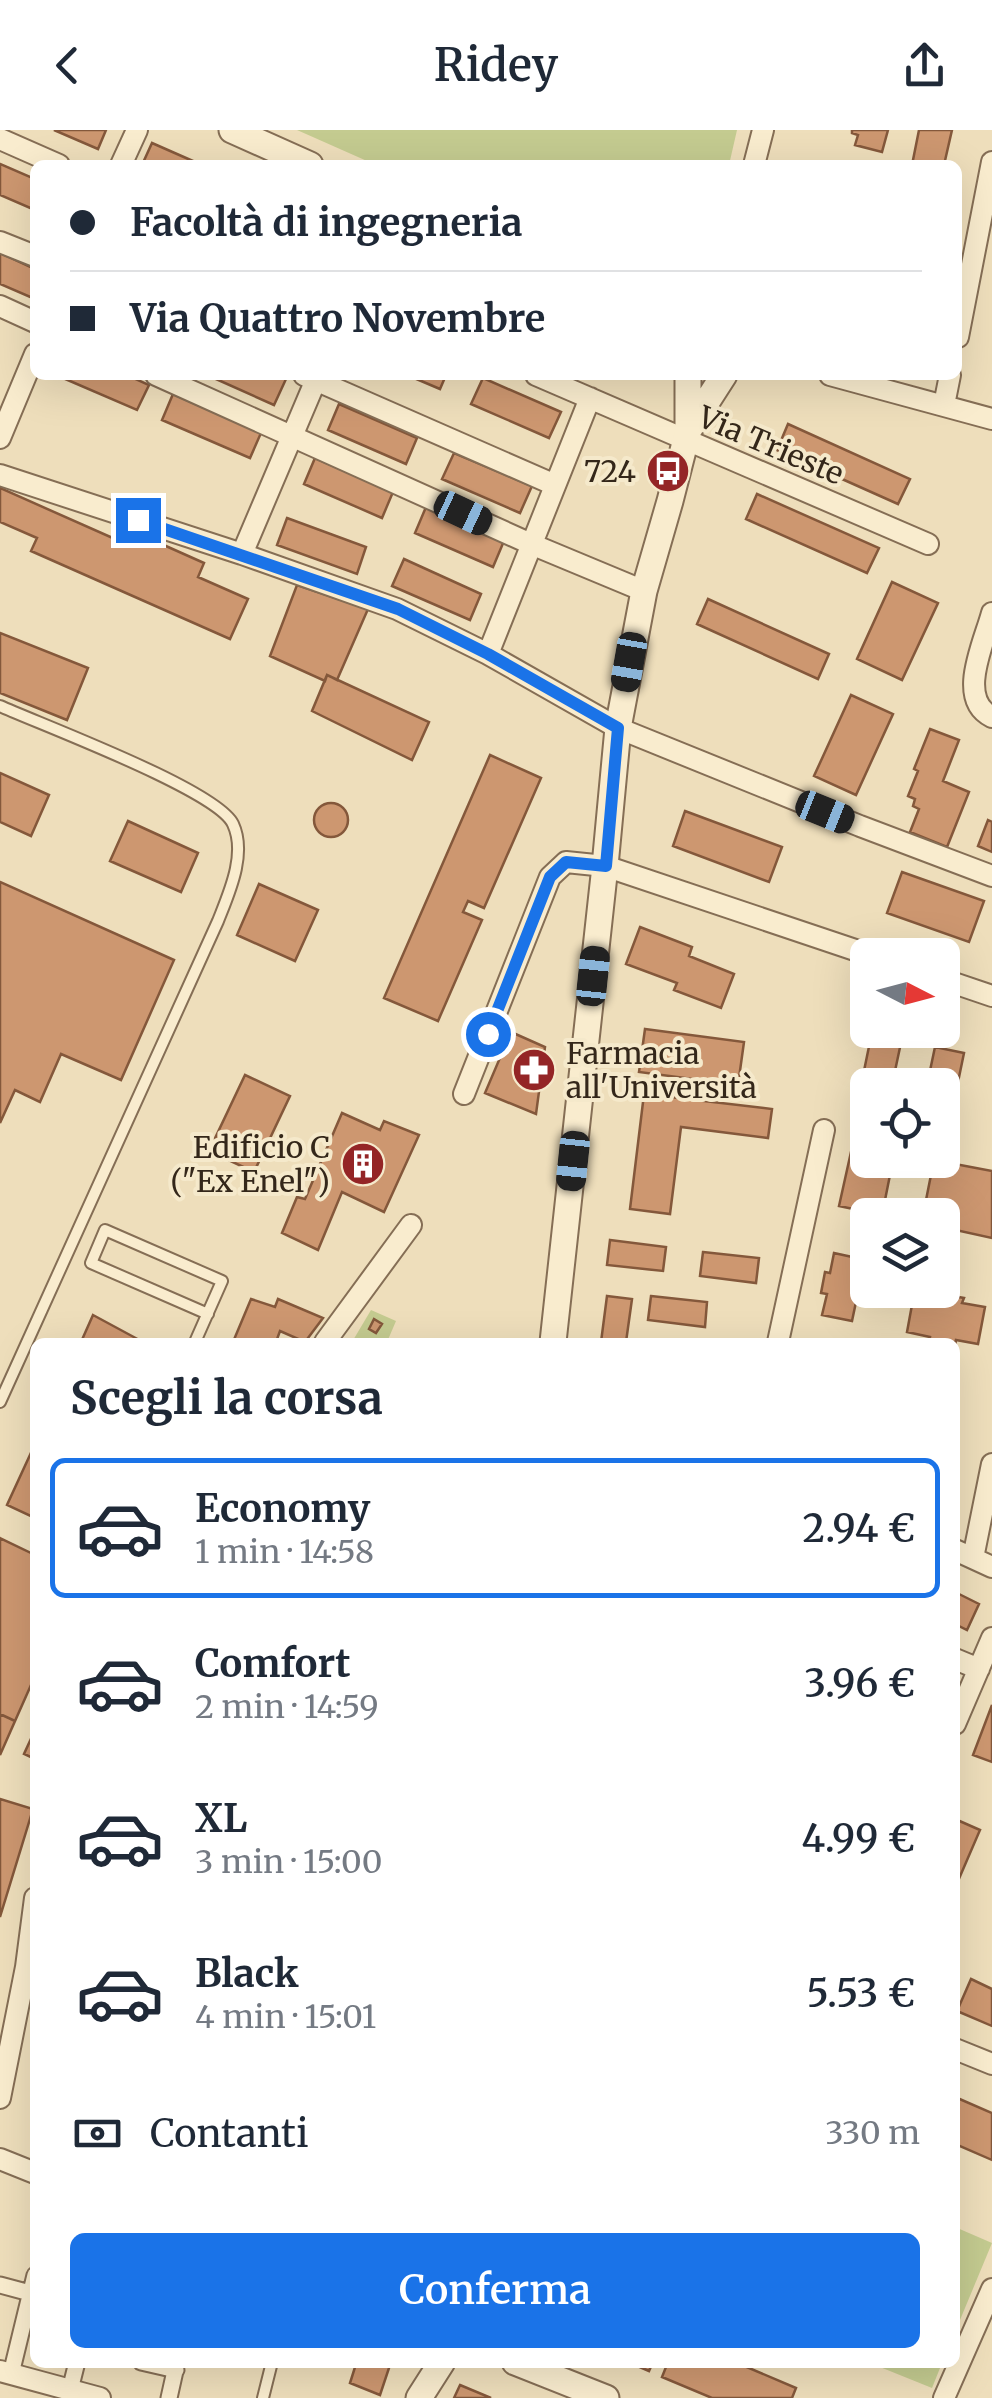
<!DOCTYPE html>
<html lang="it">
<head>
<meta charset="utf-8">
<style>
	:root { --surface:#fff; --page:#f2f2f3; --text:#1f2937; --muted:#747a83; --line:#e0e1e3; --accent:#1a73e8 }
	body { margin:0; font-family:Merriweather,serif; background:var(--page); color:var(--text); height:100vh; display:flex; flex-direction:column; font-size:38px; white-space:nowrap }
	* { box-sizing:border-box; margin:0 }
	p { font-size:32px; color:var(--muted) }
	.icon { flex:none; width:55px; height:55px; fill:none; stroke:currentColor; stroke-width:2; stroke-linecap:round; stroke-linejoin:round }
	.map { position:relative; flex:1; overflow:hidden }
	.sheet { position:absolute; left:30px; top:1208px; width:930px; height:1030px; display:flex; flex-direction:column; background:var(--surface); border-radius:15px; box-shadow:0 10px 40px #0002 }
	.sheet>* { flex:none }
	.top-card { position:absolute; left:30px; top:30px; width:932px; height:220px; border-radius:15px; box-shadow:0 10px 40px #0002; display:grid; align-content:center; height:220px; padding:0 40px; background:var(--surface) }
	.needle { width:65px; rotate:96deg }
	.buttons { position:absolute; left:850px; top:808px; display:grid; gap:20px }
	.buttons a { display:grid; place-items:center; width:110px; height:110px; border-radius:15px; background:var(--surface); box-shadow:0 10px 40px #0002; font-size:50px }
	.end { position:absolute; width:45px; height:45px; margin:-22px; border:12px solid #1a73e8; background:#fff; box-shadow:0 0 0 5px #fff }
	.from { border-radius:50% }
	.car { position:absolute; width:30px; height:60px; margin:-30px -15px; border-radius:12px; box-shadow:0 0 8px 2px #0007; background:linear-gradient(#222 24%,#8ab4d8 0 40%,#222 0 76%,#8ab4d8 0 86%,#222 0) }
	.top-card b { display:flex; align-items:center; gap:35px; height:95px; font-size:38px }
	.top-card b+b { border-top:2px solid var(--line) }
	.top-card i { width:25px; height:25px; background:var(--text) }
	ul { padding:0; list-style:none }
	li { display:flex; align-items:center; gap:30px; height:140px; margin:0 20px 15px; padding:0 20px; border:5px solid transparent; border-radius:15px }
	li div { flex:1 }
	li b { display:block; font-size:38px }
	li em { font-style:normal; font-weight:600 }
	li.active { border-color:var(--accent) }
	li>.icon { width:90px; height:90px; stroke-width:1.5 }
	h2 { padding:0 40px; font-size:45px; line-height:120px }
	.pay { display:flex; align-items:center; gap:25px; height:110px; padding:0 40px; font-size:38px }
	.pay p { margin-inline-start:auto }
	.button { display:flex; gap:20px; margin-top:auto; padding:20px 40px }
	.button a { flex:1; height:115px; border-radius:15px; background:var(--accent); color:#fff; font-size:40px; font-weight:600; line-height:115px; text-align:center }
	header { display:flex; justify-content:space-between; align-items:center; height:130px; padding:0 40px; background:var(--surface); font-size:45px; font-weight:600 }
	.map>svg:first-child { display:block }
</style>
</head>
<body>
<header><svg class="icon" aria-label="back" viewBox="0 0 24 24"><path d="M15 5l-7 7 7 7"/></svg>Ridey<svg class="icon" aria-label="share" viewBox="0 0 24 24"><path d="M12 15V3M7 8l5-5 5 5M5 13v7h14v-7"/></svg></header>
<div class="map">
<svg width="992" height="2268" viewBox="0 0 992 2268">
	<rect width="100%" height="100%" fill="#eedebb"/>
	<!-- green -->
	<path fill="#c4cb90" d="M297 0H737L729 35H376Z
		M371 1180 396 1191 387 1212H352Z
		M955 2097 992 2113 955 2202Z
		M870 2233H942L932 2258Z"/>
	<!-- building -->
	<path fill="#cd9770" stroke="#84583b" stroke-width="2.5" d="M54 0H106L98 19Z
		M852 0H888L882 22 855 15 858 5 852 3Z
		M919 0H952L944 35H912Z
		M152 13 202 35H142Z
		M0 34 35 49V80L0 65Z
		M0 123 35 139V169L0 154Z
		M56 245H127L149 255 137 280Z
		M207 245H276L286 249 274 275Z
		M407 245H446L440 259Z
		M483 248 561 282 549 308 471 274Z
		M173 264 261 303 250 328 162 290Z
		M339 274 417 308 406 334 328 300Z
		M788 294 910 349 898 374 777 320Z
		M454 323 532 356 520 383 442 349Z
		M315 328 393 362 382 388 304 354Z
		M0 358 124 413 130 400 204 433 198 447 248 469 230 509 31 421 37 408 0 392Z
		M757 364 879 418 867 443 746 389Z
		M426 377 504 411 493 437 415 403Z
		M287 388 366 417 357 444 277 415Z
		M404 429 481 464 470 490 392 456Z
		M892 452 938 473 902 550 857 529Z
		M297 455 368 479 337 550 327 545 325 551 270 526Z
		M708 469 829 524 818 549 697 494Z
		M0 503 88 538 67 590 0 563Z
		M327 545 429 592 412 630 312 581Z
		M851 565 893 584 856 665 814 646Z
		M930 599 959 610 943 651 969 662 947 717 910 702 919 679 913 676 915 669 908 666 918 641 914 639Z
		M490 625 541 648 484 778 468 771 463 782 482 790 438 891 384 868Z
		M0 643 49 665 31 706 0 692Z
		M314 690a17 17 0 1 1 34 0a17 17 0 1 1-34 0Z
		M685 681 782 717 769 752 673 716Z
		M988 690 992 692V722L978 716Z
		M128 691 198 723 181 762 110 731Z
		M902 742 984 771 969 812 887 783Z
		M0 752 174 830 121 950 61 924 40 972 15 960 0 993Z
		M259 754 318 780 295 831 237 805Z
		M640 797 692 817 689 826 734 844 721 878 674 860 677 853 626 834Z
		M645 899 744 912 738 955 639 942Z
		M511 902 545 917 536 984 485 963Z
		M872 902 902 908 892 955H868V967L859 965Z
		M935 917 964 923 951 986 942 984V955H927Z
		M245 945 290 966 254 1042 209 1021Z
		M644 964 772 979 768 1008 681 997 670 1084 630 1079Z
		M342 983 380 1000 384 991 419 1005 384 1082 342 1062 318 1120 282 1103 297 1067 305 1069Z
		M855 1004 868 1006V1030H893L882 1085 839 1076Z
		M934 1030 992 1041V1108L942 1097V1085H923Z
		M610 1110 666 1117 663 1141 607 1135Z
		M703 1122 759 1128 756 1153 700 1146Z
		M834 1123 866 1130 861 1150 867 1151 862 1173 856 1172 852 1191 822 1185 827 1164 821 1163 825 1142 830 1143Z
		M937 1163 964 1168 962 1173 985 1177 978 1214 956 1210 955 1216V1212H929L930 1207 907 1202 914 1164 936 1168Z
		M607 1166 632 1169 626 1212H601Z
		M651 1166 707 1172 705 1197 648 1190Z
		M251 1169 275 1177 278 1169 323 1188 305 1212 280 1201 276 1212H233Z
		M93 1185 143 1212H81Z
		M374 1189 382 1194 376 1203 369 1199Z
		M35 1314V1388L7 1375Z
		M0 1408 35 1425V1546L15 1591 0 1584Z
		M955 1462 979 1474 967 1500 955 1494Z
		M992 1575V1632L973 1625Z
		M0 1584 15 1591 0 1625Z
		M35 1600V1629L24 1624Z
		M0 1669 33 1679 0 1787Z
		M955 1689 980 1700 955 1758Z
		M971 1849 992 1859V1896L957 1881Z
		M955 1967 992 1983V2030L955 2014Z
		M354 2232H387L389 2238 380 2265 350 2253 356 2234Z
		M628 2232H653L649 2241Z
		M668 2232H735L796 2258 792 2268H712L662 2247Z
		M460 2255 491 2268H454Z"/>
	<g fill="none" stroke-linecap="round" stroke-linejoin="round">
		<!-- service casing -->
		<g stroke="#856e55" stroke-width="14">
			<path id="service" d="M0 576C42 595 217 660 233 694 247 724 229 763 218 791L0 1272
				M195 1212 222 1151 105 1100 91 1133 208 1184
				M263 2268 272 2232"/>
		</g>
		<!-- pedestrian casing -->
		<g stroke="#856e55" stroke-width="19">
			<path id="pedestrian" d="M0 2155 30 2163
				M141 2232 176 2240
				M11 2244 35 2145
				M70 2260 77 2232
				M169 2268 177 2232"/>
		</g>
		<!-- minor casing -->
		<g stroke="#856e55" stroke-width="24">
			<path id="minor" d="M0 9 59 35
				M121 35 137 0
				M754 35 763 0
				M0 112 35 126
				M0 176 35 192
				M958 207 992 32
				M156 245 531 414 644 461
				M304 245 555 355
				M536 245 928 414
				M830 245 992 289
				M944 275 950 245
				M0 308 35 224
				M0 345 242 424 397 479 488 524 618 598 860 696 992 746
				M242 424 318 245
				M992 483C984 513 956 569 992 587
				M488 524 590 268
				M942 849 992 866
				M464 964 550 747 566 732 605 736 870 825
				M325 1212 411 1095
				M778 1212 824 1000
				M955 1420 992 1437
				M973 1428 992 1334
				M955 1529 979 1539
				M955 1594 992 1508
				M955 1919 992 1934
				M0 1968 26 1837 35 1768
				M0 2029 35 2043
				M0 2241 100 2268
				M944 2268 992 2159"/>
		</g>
		<!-- tertiary casing -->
		<g stroke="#856e55" stroke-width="29">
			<path id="tertiary" d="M232 0 310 35
				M688 301 724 245
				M553 1212 605 736 618 598 644 461 670 371 688 301V245
				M515 2232 606 2268
				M419 2268 442 2232"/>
		</g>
		<!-- service -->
		<use href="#service" stroke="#f9ecce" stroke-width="10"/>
		<!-- pedestrian -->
		<use href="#pedestrian" stroke="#f9ecce" stroke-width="15"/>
		<!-- minor -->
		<use href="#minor" stroke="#f9ecce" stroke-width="20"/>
		<!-- tertiary -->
		<use href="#tertiary" stroke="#f9ecce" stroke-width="25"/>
	</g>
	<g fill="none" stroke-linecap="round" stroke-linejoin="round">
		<!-- route -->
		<path stroke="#1a73e8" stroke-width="12" d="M138 390 398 479 488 524 618 598 606 736 566 732 550 747 488 904"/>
	</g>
	<!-- icons -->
	<defs>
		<g id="bus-disc" transform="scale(2.25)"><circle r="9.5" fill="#942526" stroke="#f5e9cb"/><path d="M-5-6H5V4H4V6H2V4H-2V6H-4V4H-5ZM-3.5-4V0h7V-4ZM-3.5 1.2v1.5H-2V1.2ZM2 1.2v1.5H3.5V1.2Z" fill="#fff"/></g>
		<g id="pharmacy-disc" transform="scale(2.25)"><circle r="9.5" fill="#942526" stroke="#f5e9cb"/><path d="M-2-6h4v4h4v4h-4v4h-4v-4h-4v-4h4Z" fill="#fff"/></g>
		<g id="building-disc" transform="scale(2.25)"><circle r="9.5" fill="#942526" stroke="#f5e9cb"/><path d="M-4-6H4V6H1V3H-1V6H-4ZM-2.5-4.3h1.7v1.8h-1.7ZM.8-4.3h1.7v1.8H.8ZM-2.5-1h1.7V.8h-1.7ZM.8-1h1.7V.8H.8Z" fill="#fff"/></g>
	</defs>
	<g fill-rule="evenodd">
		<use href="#bus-disc" x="668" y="341"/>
		<use href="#pharmacy-disc" x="534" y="940"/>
		<use href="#building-disc" x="363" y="1034"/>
	</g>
	<g text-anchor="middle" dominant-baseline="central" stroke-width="8" stroke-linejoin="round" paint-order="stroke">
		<!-- street labels -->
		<g font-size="30" fill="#34271a" stroke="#f5e9cb">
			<text transform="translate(771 315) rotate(23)">Via Trieste</text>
		</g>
		<!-- poi labels -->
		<g font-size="30" fill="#34271a" stroke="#f5e9cb" text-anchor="end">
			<text x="636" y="341">724</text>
			<text x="566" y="923" text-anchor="start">Farmacia<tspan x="566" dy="34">all'Università</tspan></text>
			<text x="330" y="1017">Edificio C<tspan x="330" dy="34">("Ex Enel")</tspan></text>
		</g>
	</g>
</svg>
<div class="buttons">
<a><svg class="needle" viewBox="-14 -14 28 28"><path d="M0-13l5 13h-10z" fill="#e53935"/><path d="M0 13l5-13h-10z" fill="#747a83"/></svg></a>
<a><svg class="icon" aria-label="locate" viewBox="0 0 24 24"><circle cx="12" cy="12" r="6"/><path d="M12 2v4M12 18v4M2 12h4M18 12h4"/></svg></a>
<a><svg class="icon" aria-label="layers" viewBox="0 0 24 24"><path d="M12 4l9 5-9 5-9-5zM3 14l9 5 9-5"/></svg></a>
</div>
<i class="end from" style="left:488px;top:904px"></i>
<i class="end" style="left:138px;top:390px"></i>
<i class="car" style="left:463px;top:383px;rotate:115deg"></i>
<i class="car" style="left:629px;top:532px;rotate:190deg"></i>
<i class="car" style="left:825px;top:682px;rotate:112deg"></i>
<i class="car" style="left:593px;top:846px;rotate:6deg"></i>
<i class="car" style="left:573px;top:1031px;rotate:186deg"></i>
<div class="top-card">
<b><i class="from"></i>Facoltà di ingegneria</b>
<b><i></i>Via Quattro Novembre</b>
</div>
<section class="sheet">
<h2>Scegli la corsa</h2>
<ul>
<li class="active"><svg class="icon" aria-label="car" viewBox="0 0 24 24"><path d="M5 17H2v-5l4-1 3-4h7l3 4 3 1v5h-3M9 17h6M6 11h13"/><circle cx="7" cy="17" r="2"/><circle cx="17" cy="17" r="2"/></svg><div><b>Economy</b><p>1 min · 14:58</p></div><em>2.94 €</em></li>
<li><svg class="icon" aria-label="car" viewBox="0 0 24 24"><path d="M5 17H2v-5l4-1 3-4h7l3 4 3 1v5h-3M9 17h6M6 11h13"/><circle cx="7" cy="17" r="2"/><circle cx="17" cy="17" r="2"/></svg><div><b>Comfort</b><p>2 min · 14:59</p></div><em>3.96 €</em></li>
<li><svg class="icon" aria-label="car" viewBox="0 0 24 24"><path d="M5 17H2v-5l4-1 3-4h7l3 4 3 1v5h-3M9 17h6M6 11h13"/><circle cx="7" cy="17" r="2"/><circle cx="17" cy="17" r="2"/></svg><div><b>XL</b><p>3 min · 15:00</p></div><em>4.99 €</em></li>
<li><svg class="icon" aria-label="car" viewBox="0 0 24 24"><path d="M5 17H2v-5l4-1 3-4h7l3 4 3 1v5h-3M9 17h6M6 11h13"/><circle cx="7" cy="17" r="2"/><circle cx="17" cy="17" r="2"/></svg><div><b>Black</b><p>4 min · 15:01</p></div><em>5.53 €</em></li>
</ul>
<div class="pay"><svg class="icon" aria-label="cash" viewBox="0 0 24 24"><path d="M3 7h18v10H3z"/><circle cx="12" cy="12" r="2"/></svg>Contanti<p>330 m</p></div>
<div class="button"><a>Conferma</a></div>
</section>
</div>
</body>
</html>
